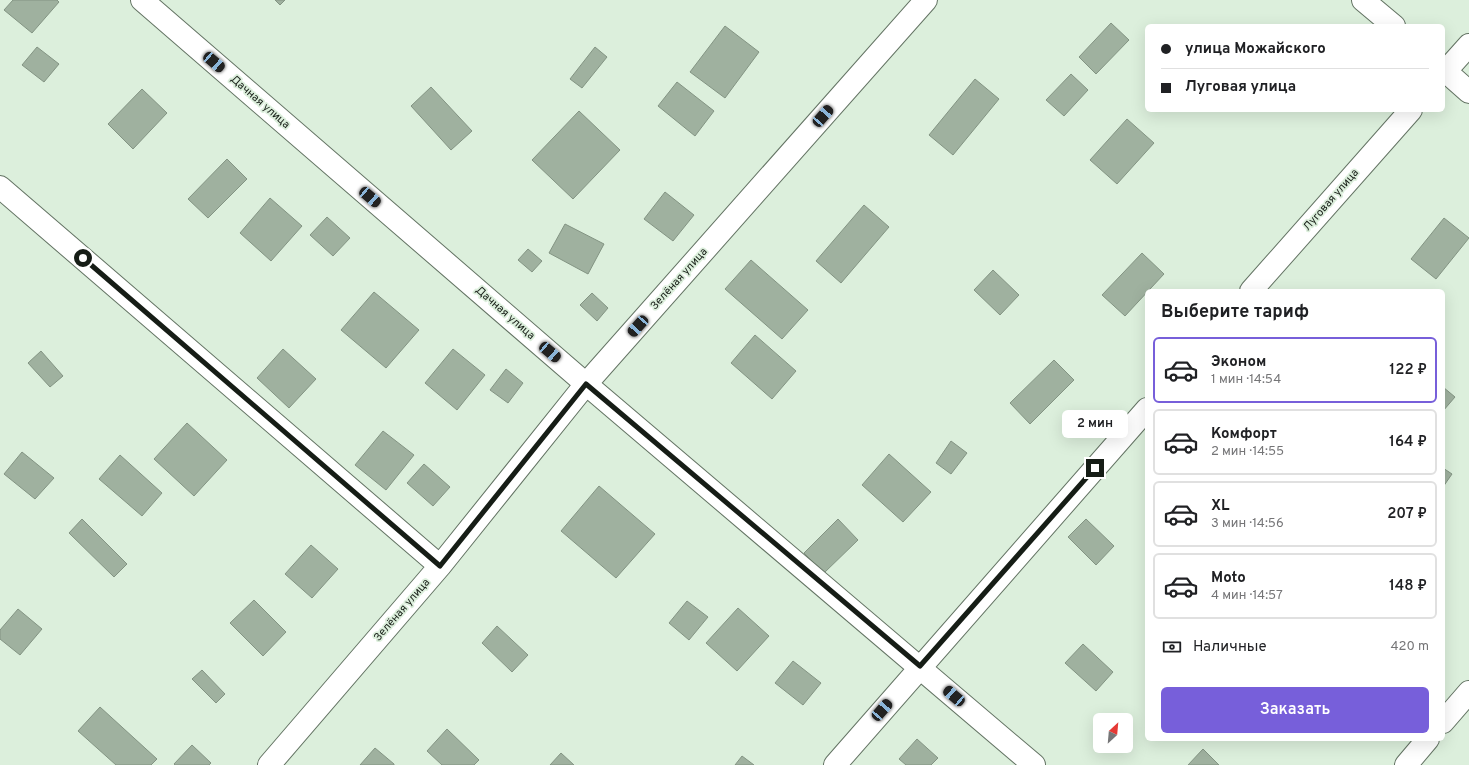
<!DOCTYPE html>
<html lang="ru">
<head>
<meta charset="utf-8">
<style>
	:root { --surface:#fff; --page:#f6f6f6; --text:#202124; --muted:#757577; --line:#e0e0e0; --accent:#775fda }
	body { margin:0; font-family:Overpass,sans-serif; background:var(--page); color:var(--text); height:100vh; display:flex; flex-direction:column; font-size:15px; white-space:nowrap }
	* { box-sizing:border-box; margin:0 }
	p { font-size:13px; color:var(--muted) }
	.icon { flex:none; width:22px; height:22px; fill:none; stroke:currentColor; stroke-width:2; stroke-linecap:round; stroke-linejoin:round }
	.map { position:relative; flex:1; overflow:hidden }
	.details { position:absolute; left:1145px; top:289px; width:300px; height:452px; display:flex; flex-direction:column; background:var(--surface); border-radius:6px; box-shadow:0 4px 16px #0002 }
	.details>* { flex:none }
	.guide { position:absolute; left:1145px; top:24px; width:300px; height:88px; border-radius:6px; box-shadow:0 4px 16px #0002; display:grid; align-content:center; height:88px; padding:0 16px; background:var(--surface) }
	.needle { width:26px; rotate:26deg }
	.buttons { position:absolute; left:1093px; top:713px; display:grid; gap:8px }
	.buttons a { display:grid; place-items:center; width:40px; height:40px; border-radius:6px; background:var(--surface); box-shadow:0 4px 16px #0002; font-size:20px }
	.end { position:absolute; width:18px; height:18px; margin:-9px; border:5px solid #161d16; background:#fff; box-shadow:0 0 0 2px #fff }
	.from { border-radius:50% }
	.bubble { position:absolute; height:28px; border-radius:6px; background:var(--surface); box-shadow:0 4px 16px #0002; font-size:13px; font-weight:600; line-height:28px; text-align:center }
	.car { position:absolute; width:12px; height:24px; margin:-12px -6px; border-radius:5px; box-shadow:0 0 3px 1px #0007; background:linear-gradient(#222 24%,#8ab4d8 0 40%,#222 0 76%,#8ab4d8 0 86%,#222 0) }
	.guide b { display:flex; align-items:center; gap:14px; height:38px; font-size:15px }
	.guide b+b { border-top:1px solid var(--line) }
	.guide i { width:10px; height:10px; background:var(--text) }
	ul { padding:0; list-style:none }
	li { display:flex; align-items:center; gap:12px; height:66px; margin:0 8px 6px; padding:0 8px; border:2px solid var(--line); border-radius:6px }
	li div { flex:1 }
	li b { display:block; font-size:15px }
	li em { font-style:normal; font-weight:600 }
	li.active { border-color:var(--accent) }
	li>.icon { width:36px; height:36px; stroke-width:1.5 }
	h2 { padding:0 16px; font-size:18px; line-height:48px }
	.pay { display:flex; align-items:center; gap:10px; height:44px; padding:0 16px; font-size:15px }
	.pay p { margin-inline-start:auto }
	.action { display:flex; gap:8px; margin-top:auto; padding:8px 16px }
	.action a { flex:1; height:46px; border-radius:6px; background:var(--accent); color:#fff; font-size:16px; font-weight:600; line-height:46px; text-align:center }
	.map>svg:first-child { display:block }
</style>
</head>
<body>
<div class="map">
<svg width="1469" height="765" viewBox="0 0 1469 765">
	<rect width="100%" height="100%" fill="#dcefdc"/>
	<!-- building -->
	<path fill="#9fb19f" stroke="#839483" d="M13 0H57L59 2 32 33 4 10Z
		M275 0H285L280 5Z
		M1111 23 1129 40 1096 74 1079 57Z
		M725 26 759 52 725 98 690 72Z
		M37 47 59 64 44 82 22 65Z
		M595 47 607 57 582 88 570 79Z
		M1071 74 1088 90 1064 116 1046 100Z
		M975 79 999 99 953 155 929 135Z
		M677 82 714 111 695 136 658 106Z
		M431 87 472 131 451 150 411 106Z
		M142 89 167 113 133 149 108 124Z
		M579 111 620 150 573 199 532 160Z
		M1127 119 1154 143 1117 184 1090 160Z
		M227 159 247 179 208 218 188 199Z
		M665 192 694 215 673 241 644 219Z
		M270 198 302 226 271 261 240 233Z
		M864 205 889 227 841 283 816 261Z
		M327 217 350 238 333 256 310 235Z
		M1444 218 1469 238 1436 279 1411 259Z
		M565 224 604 244 588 274 549 253Z
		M528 249 542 261 532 272 518 260Z
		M1142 253 1164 274 1125 316 1102 295Z
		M751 260 808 310 782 339 725 289Z
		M993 270 1019 295 1000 315 974 290Z
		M374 292 419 330 386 368 341 330Z
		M592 293 608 308 597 321 580 305Z
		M755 335 796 371 772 399 731 363Z
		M283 349 316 379 289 408 257 378Z
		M453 349 485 375 457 410 425 383Z
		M41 351 63 376 50 387 28 363Z
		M1054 360 1074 380 1030 424 1010 403Z
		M506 369 523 383 508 403 490 390Z
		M1443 387 1455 397 1443 411Z
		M187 423 227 460 194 496 154 459Z
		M383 431 414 455 386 490 355 465Z
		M951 441 967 453 951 474 936 463Z
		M22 452 54 478 35 499 4 474Z
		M889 454 931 492 903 522 862 485Z
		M120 455 162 493 142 516 99 479Z
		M424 464 450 487 433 506 407 483Z
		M1443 468 1452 474 1443 487Z
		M599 486 655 534 616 578 561 531Z
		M82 519 127 564 114 577 69 533Z
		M838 519 858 540 824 573 804 553Z
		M1086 519 1114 546 1096 565 1068 537Z
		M311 545 338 569 312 598 285 574Z
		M254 600 286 632 263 656 230 623Z
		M687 601 708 617 689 640 669 623Z
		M738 608 769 636 737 671 706 643Z
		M18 609 42 629 20 655 0 639V630Z
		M497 626 528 655 512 672 482 643Z
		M1083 644 1113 672 1096 691 1065 663Z
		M793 661 821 683 803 705 775 683Z
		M202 670 225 694 216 703 192 679Z
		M100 707 157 759 151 765H116L78 731Z
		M447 729 479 760 474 765H442L427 751Z
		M917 739 938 758 931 765H906L899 759Z
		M192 745 211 763 209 765H175L174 764Z
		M375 748 394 764V765H360Z
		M1203 749 1219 765H1188Z
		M561 753 574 765H550Z
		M742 756 754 765H735Z"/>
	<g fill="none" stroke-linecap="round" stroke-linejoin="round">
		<!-- minor casing -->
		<g stroke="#637363" stroke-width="24">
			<path id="minor" d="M142 0 586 384 1034 765
				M1363 0 1394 26
				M1443 69 1469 92
				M1443 74 1469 45
				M0 187 440 566
				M1251 291 1411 110
				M1443 722 1469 692
				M269 765 440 566 586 384 926 0
				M835 765 1147 409
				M1406 765 1428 739"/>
		</g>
		<!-- minor -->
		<use href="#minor" stroke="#fff" stroke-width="22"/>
	</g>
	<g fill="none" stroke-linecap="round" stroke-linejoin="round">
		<!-- route -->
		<path stroke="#161d16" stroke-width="5" d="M83 258 440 566 586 384 920 666 1095 468"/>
	</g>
	<g text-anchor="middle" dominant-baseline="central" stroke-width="3.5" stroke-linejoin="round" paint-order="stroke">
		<!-- street labels -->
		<g font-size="11" fill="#161d16" stroke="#dcefdc">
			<text transform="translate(260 102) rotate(41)">Дачная улица</text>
			<text transform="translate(1331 200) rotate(-49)">Луговая улица</text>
			<text transform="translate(679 279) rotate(-48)">Зелёная улица</text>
			<text transform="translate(505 313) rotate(41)">Дачная улица</text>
			<text transform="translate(402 610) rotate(-49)">Зелёная улица</text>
		</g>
	</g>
</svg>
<div class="buttons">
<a><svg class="needle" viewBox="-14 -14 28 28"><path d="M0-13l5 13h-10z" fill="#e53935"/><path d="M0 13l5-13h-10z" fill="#757577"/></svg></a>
</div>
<i class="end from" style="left:83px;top:258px"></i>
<i class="end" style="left:1095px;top:468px"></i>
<div class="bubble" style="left:1062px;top:410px;width:66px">2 мин</div>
<i class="car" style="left:214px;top:62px;rotate:131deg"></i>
<i class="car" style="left:823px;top:116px;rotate:41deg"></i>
<i class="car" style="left:370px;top:197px;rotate:131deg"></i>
<i class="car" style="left:638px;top:326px;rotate:222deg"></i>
<i class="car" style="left:550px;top:352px;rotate:131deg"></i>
<i class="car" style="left:954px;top:696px;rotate:311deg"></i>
<i class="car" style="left:882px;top:710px;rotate:41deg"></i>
<div class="guide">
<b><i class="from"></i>улица Можайского</b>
<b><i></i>Луговая улица</b>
</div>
<section class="details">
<h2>Выберите тариф</h2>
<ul>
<li class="active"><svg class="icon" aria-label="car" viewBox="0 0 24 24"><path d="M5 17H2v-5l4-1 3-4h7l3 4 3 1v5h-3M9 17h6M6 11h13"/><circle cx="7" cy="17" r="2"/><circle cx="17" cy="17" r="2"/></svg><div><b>Эконом</b><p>1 мин · 14:54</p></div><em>122 ₽</em></li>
<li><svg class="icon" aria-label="car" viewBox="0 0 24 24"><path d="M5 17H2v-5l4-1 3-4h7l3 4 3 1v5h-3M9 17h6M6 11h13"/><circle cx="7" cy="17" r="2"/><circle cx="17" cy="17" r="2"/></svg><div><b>Комфорт</b><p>2 мин · 14:55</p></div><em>164 ₽</em></li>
<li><svg class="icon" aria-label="car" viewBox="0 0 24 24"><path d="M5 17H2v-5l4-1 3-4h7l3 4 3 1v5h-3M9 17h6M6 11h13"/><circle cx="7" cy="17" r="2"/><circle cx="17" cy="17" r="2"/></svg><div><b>XL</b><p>3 мин · 14:56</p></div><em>207 ₽</em></li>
<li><svg class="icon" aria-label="car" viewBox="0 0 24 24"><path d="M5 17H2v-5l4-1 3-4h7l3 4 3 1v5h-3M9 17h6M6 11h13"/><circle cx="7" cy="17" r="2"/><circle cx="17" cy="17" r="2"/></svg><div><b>Moto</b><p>4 мин · 14:57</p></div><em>148 ₽</em></li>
</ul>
<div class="pay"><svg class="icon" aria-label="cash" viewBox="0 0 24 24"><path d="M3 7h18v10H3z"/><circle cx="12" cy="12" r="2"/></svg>Наличные<p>420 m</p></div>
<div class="action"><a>Заказать</a></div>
</section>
</div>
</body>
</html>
